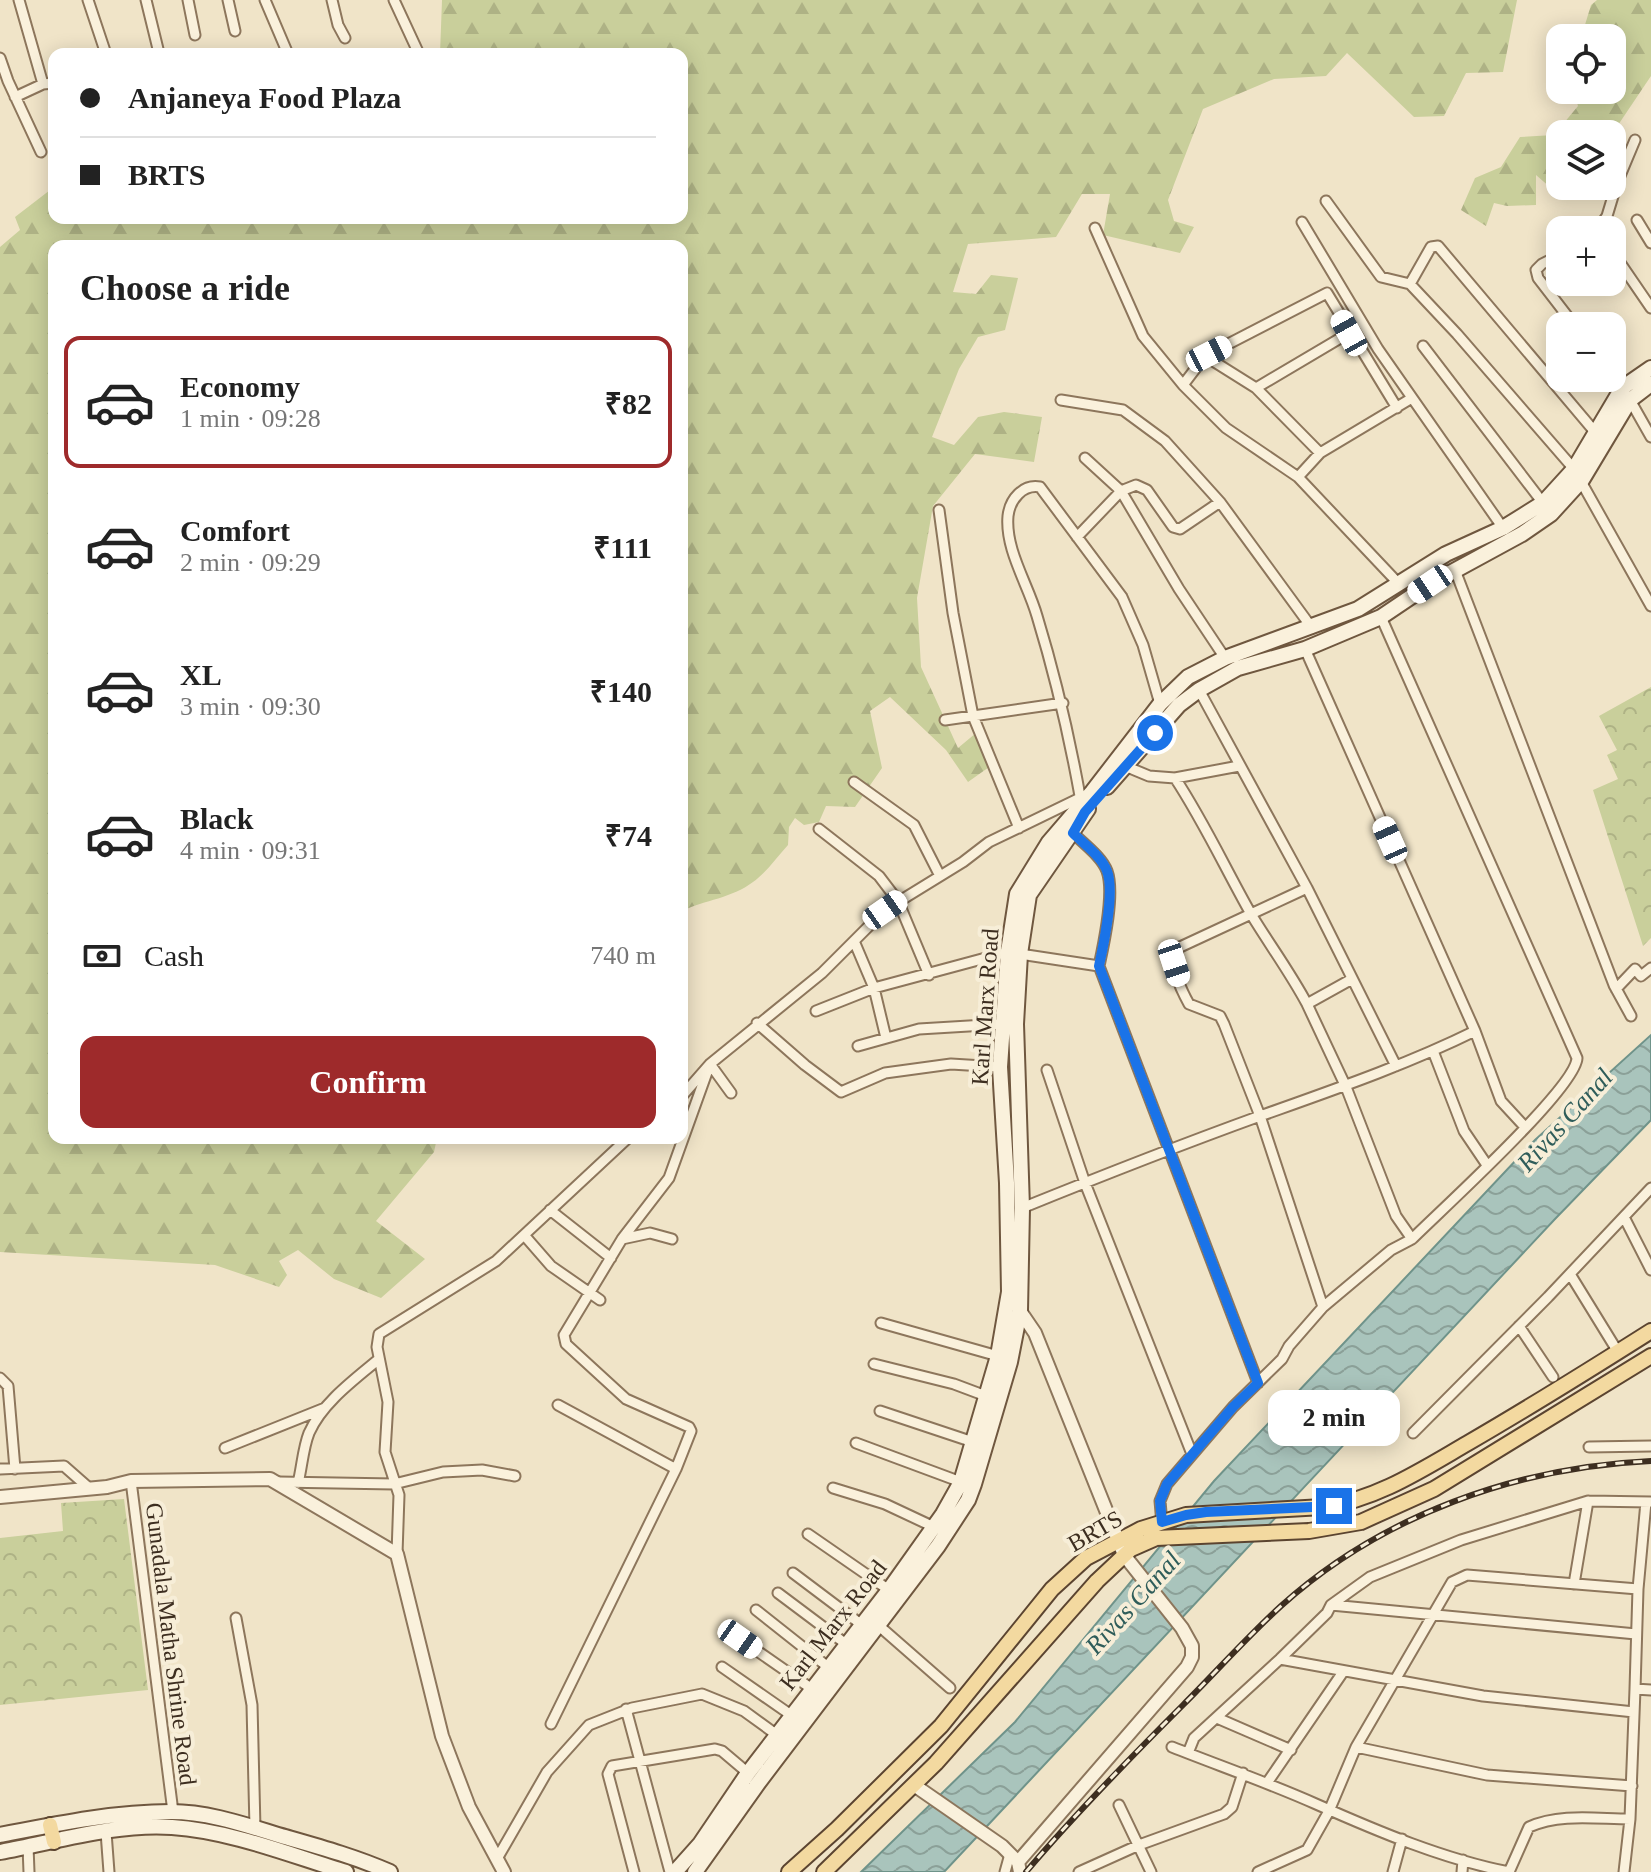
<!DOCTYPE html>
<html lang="en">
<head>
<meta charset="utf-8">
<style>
	:root { --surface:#fff; --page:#f6f6f6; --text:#222; --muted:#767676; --line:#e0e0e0; --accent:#9e2a2b }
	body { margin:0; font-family:"Times New Roman",serif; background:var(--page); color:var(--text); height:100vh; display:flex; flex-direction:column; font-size:30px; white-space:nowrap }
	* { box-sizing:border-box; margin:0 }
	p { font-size:26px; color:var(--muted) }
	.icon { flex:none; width:44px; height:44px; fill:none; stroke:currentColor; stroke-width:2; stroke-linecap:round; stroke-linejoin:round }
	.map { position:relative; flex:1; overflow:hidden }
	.side { position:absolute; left:48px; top:240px; width:640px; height:904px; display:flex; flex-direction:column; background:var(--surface); border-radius:16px; box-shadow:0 4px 20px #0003 }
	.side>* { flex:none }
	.top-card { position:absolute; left:48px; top:48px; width:640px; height:176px; border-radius:16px; box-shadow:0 4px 20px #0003; display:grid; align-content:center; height:176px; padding:0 32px; background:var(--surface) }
	.fabs { position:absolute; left:1546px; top:24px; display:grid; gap:16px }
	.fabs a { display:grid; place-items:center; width:80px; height:80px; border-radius:16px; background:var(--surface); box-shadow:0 4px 20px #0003; font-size:40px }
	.end { position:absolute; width:36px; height:36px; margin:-18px; border:10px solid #1a73e8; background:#fff; box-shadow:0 0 0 4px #fff }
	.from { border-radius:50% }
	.bubble { position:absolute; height:56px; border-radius:16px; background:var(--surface); box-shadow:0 4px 20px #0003; font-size:26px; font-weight:700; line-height:56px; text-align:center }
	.car { position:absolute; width:24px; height:48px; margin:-24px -12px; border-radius:10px; box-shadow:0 0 6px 2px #0007; background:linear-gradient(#fff 24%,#345 0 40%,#fff 0 76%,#345 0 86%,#fff 0) }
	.top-card b { display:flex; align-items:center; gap:28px; height:76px; font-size:30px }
	.top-card b+b { border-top:2px solid var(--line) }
	.top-card i { width:20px; height:20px; background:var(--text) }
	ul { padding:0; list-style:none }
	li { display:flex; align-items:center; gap:24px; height:132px; margin:0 16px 12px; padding:0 16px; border:4px solid transparent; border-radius:16px }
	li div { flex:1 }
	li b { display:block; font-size:30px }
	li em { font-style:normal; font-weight:700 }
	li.on { border-color:var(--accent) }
	li>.icon { width:72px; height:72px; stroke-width:1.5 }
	h2 { padding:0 32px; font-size:36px; line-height:96px }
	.pay { display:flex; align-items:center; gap:20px; height:88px; padding:0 32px; font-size:30px }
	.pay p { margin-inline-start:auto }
	.primary-button { display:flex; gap:16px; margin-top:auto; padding:16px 32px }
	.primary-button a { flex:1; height:92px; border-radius:16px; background:var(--accent); color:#fff; font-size:32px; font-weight:700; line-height:92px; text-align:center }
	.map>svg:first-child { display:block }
</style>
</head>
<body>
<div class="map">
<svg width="1651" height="1872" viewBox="0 0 1651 1872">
	<defs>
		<pattern id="forest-firs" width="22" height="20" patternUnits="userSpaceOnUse" patternTransform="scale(2)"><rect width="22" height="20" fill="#c9cf9b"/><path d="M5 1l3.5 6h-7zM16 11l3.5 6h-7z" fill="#aeb285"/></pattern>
		<pattern id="park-crowns" width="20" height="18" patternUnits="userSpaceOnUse" patternTransform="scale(2)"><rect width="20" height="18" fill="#c9cf9b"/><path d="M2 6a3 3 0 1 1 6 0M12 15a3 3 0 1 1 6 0" fill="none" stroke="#aeb285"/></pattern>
		<pattern id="water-waves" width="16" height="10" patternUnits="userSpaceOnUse" patternTransform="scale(2)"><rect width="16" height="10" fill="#a9c4bc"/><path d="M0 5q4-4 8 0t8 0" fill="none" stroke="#8ba098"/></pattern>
	</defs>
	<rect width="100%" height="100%" fill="#f0e4c8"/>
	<!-- forest -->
	<path fill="url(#forest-firs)" d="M442 0H1517L1503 72 1466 73 1444 116 1414 117 1347 53 1326 76 1274 79 1203 109 1168 200 1174 221 1194 227 1180 253 1103 235 1110 194H1082L1056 237 968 244 953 292 976 294 991 275 1018 278 1005 330 978 337 959 369 932 437 954 445 978 417 1004 412 1042 417 1034 462 975 454 933 506 917 598 921 667 958 748 976 733 992 765 968 782 946 750 890 697 870 711 882 768 855 807 826 806 819 822 804 825 795 818 789 827 788 845C777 857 766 873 753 882 732 898 705 900 682 911V246H54V1138H437L434 1152 376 1221 425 1259 381 1298 334 1279 298 1250 279 1261 287 1275 279 1287 215 1265 0 1252V247L20 230 15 217 54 187V218H682V54H440Z
		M1597 0H1651V76L1612 134H1560V186H1578L1575 191 1551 188 1536 175V205L1507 206 1494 203 1486 226 1461 210 1475 178 1501 167 1520 137 1554 135 1578 106 1573 90H1612V38H1581L1591 5Z"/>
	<!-- park -->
	<path fill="url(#park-crowns)" d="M1651 687V938L1643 946 1593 790 1618 779 1607 755 1617 750 1599 716Z
		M124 1499 148 1690 0 1705V1538L63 1531 61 1503Z"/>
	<!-- water -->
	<path fill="url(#water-waves)" stroke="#6f938a" stroke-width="2" d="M1651 1035V1120L1555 1219 944 1872H861L1015 1722 1214 1481 1535 1140Z"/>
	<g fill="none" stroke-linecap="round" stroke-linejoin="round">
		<!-- minor casing -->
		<g stroke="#8d765c" stroke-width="13">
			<path id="minor" d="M19 0 43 84
				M88 0 106 54
				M146 0 158 49
				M188 0 195 35
				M228 0 235 31
				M265 0 288 54
				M332 0 338 25 345 38
				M394 0 419 54
				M0 58 8 81 41 152
				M15 97 43 84 54 83
				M1326 201 1381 277 1410 284 1457 334 1574 469 1651 606
				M1637 220 1651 243
				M1302 222 1378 349 1503 528
				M1095 228 1143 336 1183 385 1226 428 1298 477 1399 584
				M1597 230 1607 216 1617 183 1635 140
				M1612 251 1651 308
				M1560 255 1542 264 1536 270 1538 278 1575 326
				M1410 284 1431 247 1438 246 1595 432
				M1423 346 1543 503
				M1205 356 1256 388 1320 453
				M1612 375 1630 400 1651 437
				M1183 385 1205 356 1327 293 1397 408
				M1256 388 1349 333
				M1061 400 1123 410 1165 441 1220 502 1312 628
				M1085 458 1121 491 1179 589 1225 658
				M1298 477 1320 453 1412 398
				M939 510 953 613 973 716 1019 828
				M1077 537 1121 491 1136 485 1147 490 1173 527 1180 529 1220 502
				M1455 570 1614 985 1631 1016
				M1381 617 1577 1058C1576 1088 1440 1211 1412 1239
				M1305 649 1475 1031 1501 1101 1525 1127
				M1199 690 1307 888 1396 1066
				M945 720 1063 703
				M1125 766 1149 776 1175 778 1239 766
				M1175 778C1204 822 1225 868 1251 914 1269 944 1290 972 1307 1004
				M854 782 914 825 940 876
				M1080 796C1069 735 1055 675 1037 616 1028 584 1005 550 1008 516 1010 499 1023 484 1040 487L1122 597 1143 645 1160 704
				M819 829 879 876 898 901 929 975
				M1073 833C1084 844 1102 857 1107 871 1115 893 1104 943 1099 966L1258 1383
				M1307 888 1180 947C1168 963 1180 988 1189 1004L1220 1016 1224 1024 1260 1116 1323 1307
				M854 941 874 988 886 1038
				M1020 954 1099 966
				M1616 989 1635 969 1641 976 1651 968
				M816 1011 874 988 1008 952
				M757 1023 805 1065 841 1092 885 1073 951 1064 1000 1067
				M858 1046 919 1029 1002 1024
				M1433 1051 1464 1131 1487 1165
				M1047 1070 1085 1183 1192 1454
				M682 1096 710 1064 822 973 885 910 963 862 989 842 1086 795
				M1022 1208C1101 1176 1180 1145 1260 1116 1333 1090 1406 1065 1475 1031
				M550 1210 611 1258
				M1624 1217 1651 1270
				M524 1235 551 1266 600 1300
				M622 1239 650 1233 672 1239
				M1570 1274 1618 1352
				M881 1323 998 1356
				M1519 1326 1553 1377
				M874 1364 954 1384 986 1396
				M0 1378 8 1386 15 1469
				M558 1405 676 1469
				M880 1411 973 1442
				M1413 1433 1548 1297 1651 1188
				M856 1443 961 1482
				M1589 1447 1651 1446
				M225 1448 325 1408
				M0 1469 64 1466 89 1488
				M131 1481 173 1812
				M279 1482 394 1484 443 1472 482 1470 515 1476
				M298 1483C302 1467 303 1448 309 1433 322 1403 355 1379 379 1359
				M833 1488 885 1504 934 1527
				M1162 1524 1160 1501 1167 1484 1233 1407 1282 1359 1289 1346 1323 1307 1391 1250 1412 1239 1396 1216 1346 1087 1307 1004 1352 979
				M808 1534 889 1590
				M397 1554 399 1495 385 1452 388 1402 377 1347 379 1334 496 1261 628 1138
				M793 1573 862 1625
				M1574 1584 1588 1501
				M778 1593 846 1644
				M1331 1605 1636 1634
				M756 1610 828 1667
				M236 1618 252 1705 255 1828
				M878 1625 950 1688
				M740 1639 812 1689
				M1280 1659 1483 1696 1634 1712
				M722 1667 791 1715
				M1635 1689 1638 1589 1646 1502
				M626 1709 670 1872
				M1217 1718 1291 1750
				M551 1724 676 1469 691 1431 689 1427 626 1399 566 1344 564 1335 622 1239 669 1178 710 1064 731 1093
				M1172 1747C1220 1766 1269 1783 1316 1804 1377 1831 1443 1859 1509 1872
				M1188 1753 1194 1738 1280 1659 1327 1613 1331 1605 1370 1577 1461 1540 1588 1501 1651 1502
				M1267 1783 1343 1672
				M1632 1786 1487 1775 1356 1747 1452 1582 1467 1575 1638 1589
				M1119 1805 1151 1872
				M106 1832 109 1872
				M28 1846 29 1872
				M498 1857 547 1772 589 1725 632 1708 702 1694 744 1711 777 1735
				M634 1872 608 1774 612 1766 715 1749 722 1751 748 1773
				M1005 1872 1010 1854
				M1079 1872 1139 1845 1224 1814 1232 1807 1243 1773
				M1258 1872 1307 1850 1329 1811 1356 1747
				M1393 1872 1402 1839
				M1462 1872 1463 1860
				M1509 1872 1529 1827C1560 1813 1597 1819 1630 1819
				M1624 1872 1630 1819 1635 1689 1651 1690"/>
		</g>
		<!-- tertiary casing -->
		<g stroke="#8d765c" stroke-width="16">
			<path id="tertiary" d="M0 1497 107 1487 131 1481 270 1479 397 1554 442 1736 469 1807 504 1872
				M914 1785 1002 1846 1018 1862
				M1020 1872 1018 1862 1187 1667 1192 1657V1646L1182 1628 1124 1555 1035 1333 1020 1311"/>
		</g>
		<!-- secondary casing -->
		<g stroke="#6f573f" stroke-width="18">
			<path id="secondary" d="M1107 787 1179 705 1199 690 1238 668 1305 649 1381 617 1430 584 1522 534 1551 514 1582 480 1630 400 1651 384
				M0 1835C56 1824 113 1812 171 1812 210 1812 248 1826 285 1837 320 1847 356 1857 390 1872
				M0 1852C55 1842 115 1823 172 1827 231 1831 290 1855 346 1872
				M675 1872 700 1844 748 1773 889 1590 943 1514 961 1482 998 1356 1009 1292 1007 1183 1000 1067 1008 952 1017 894 1049 842 1092 792 1160 704 1188 677 1225 658 1358 609 1446 554 1503 528 1543 503 1574 469 1622 388 1651 368
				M695 1872 759 1782 938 1546 968 1500 974 1484 1010 1362 1020 1311 1022 1208 1016 1024 1020 954 1029 895 1088 809"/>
		</g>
		<!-- primary casing -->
		<g stroke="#5b4430" stroke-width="18">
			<path id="primary" d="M50 1825 54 1842
				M789 1872 837 1829 941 1726 1052 1589 1086 1558 1141 1529 1186 1515 1323 1507C1376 1500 1423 1469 1468 1443 1530 1407 1591 1369 1651 1331
				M824 1872 936 1763 1097 1581 1131 1549 1156 1538 1309 1531 1361 1522 1434 1489 1651 1356"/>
		</g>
		<!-- minor -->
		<use href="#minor" stroke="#faf1dc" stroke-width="9"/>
		<!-- tertiary -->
		<use href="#tertiary" stroke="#faf1dc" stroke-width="12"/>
		<!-- secondary -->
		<use href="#secondary" stroke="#faf1dc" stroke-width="14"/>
		<!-- primary -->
		<use href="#primary" stroke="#f3d9a0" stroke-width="14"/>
		<!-- rail casing -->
		<g stroke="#3d2e20" stroke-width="6">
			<path id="rail" d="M1026 1872C1075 1814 1129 1759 1183 1705 1216 1672 1247 1637 1281 1606 1382 1515 1517 1467 1651 1461"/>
		</g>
		<!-- rail -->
		<use href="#rail" stroke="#f7eed8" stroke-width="3" stroke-dasharray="9" stroke-linecap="butt"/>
	</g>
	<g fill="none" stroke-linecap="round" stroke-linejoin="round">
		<!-- route -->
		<path stroke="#1a73e8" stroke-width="10" d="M1155 733 1085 812 1073 833C1084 844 1102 857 1107 871 1115 892 1104 943 1099 966L1258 1383 1233 1407 1167 1484 1160 1501 1162 1522 1186 1515 1206 1512 1334 1506"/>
	</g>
	<g text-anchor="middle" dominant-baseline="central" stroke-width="8" stroke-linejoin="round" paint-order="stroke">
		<!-- street labels -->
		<g font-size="24" fill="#3d2e20" stroke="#f7eed8">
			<text transform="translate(985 1007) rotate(-86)">Karl Marx Road</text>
			<text transform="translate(1095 1531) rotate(-30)">BRTS</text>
			<text transform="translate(833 1625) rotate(-52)">Karl Marx Road</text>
			<text transform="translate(171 1644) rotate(83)">Gunadala Matha Shrine Road</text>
		</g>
		<!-- water labels -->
		<g font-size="26" font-style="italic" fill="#2f5d5a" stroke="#f7eed8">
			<text transform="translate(1565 1120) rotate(-48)">Rivas Canal</text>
			<text transform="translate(1133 1603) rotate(-48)">Rivas Canal</text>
		</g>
	</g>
</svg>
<div class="fabs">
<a><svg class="icon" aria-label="locate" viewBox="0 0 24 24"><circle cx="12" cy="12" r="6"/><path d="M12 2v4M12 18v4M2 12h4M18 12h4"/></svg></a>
<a><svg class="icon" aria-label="layers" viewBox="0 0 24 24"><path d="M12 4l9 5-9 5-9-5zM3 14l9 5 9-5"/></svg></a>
<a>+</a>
<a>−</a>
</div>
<i class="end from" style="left:1155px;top:733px"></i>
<i class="end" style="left:1334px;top:1506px"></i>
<div class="bubble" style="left:1268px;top:1390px;width:132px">2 min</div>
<i class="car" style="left:1349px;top:333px;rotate:331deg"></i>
<i class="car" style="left:1209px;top:354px;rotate:63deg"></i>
<i class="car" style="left:1430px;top:584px;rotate:236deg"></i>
<i class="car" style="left:1390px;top:840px;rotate:336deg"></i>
<i class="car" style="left:885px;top:910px;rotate:55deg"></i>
<i class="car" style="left:1174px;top:963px;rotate:162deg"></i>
<i class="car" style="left:740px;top:1639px;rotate:125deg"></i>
<div class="top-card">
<b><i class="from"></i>Anjaneya Food Plaza</b>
<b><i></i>BRTS</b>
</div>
<section class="side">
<h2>Choose a ride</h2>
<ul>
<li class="on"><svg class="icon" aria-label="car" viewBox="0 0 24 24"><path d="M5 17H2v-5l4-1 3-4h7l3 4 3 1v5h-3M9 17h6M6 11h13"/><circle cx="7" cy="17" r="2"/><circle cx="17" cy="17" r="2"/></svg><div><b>Economy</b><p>1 min · 09:28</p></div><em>₹82</em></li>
<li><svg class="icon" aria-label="car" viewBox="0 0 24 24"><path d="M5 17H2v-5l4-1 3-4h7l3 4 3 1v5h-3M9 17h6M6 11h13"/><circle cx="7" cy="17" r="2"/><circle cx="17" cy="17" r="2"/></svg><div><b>Comfort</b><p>2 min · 09:29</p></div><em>₹111</em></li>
<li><svg class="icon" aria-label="car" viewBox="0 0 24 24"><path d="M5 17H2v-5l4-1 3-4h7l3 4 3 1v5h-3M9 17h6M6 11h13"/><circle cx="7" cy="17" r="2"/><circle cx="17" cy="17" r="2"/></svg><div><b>XL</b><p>3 min · 09:30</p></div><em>₹140</em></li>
<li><svg class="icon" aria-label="car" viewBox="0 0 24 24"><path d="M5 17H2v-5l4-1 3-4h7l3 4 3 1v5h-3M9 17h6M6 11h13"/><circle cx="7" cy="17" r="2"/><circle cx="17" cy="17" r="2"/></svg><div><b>Black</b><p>4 min · 09:31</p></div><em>₹74</em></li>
</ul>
<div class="pay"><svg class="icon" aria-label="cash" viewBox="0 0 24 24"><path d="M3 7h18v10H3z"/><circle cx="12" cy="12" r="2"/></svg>Cash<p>740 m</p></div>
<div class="primary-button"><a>Confirm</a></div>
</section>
</div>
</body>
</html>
